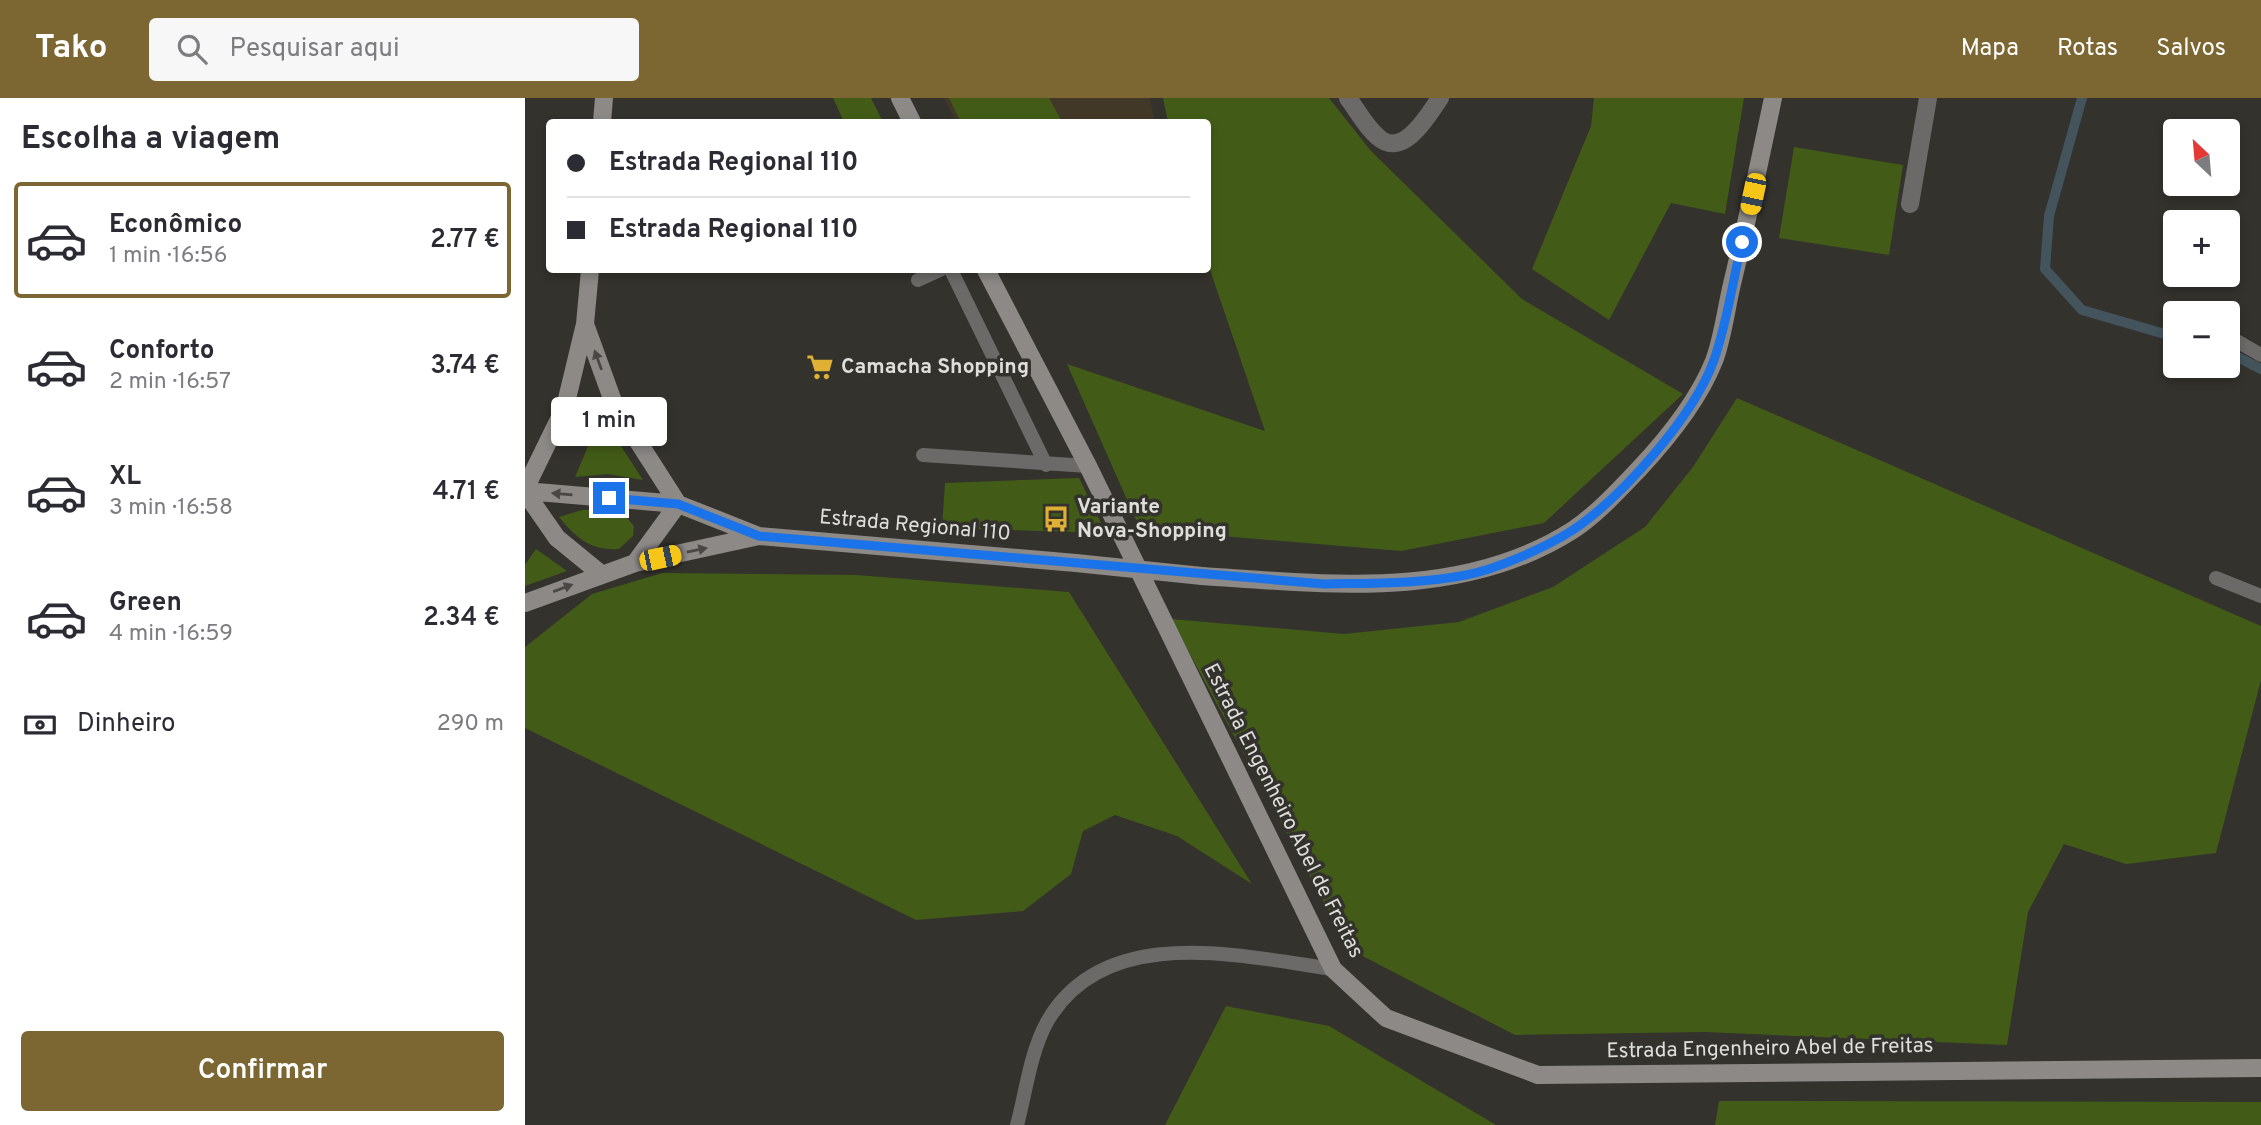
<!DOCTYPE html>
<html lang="pt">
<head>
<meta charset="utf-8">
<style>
	:root { --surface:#fff; --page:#f7f7f7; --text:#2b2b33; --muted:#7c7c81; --line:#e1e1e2; --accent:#7c6733 }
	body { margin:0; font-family:Overpass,sans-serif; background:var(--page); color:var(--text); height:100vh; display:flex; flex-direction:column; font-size:26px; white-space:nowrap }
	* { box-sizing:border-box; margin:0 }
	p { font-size:23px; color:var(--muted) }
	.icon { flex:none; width:38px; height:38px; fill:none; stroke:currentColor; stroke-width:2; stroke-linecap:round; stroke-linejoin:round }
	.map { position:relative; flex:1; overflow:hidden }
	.panel { display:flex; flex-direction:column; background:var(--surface); width:525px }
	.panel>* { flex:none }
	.guide { position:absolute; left:21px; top:21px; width:665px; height:154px; border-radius:7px; box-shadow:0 4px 10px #0003; display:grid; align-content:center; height:154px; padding:0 21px; background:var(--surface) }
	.needle { width:46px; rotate:334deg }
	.controls { position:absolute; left:1638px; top:21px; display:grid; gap:14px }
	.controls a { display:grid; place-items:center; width:77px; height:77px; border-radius:7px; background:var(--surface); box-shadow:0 4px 10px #0003; font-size:35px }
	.end { position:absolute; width:32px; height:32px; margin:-16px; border:9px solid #1a73e8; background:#fff; box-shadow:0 0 0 4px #fff }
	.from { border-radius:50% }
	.bubble { position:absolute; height:49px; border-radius:7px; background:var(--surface); box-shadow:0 4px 10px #0003; font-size:23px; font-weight:600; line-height:49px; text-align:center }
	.car { position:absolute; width:21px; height:42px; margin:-21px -10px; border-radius:9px; box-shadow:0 0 5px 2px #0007; background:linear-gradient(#f5c518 24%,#345 0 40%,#f5c518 0 76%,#345 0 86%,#f5c518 0) }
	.guide b { display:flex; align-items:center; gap:24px; height:66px; font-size:26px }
	.guide b+b { border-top:2px solid var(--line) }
	.guide i { width:18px; height:18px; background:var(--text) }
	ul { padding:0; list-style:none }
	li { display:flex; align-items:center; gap:21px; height:116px; margin:0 14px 10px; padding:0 7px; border:4px solid transparent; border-radius:7px }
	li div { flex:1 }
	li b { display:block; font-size:26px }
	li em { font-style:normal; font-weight:600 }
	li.current { border-color:var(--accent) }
	li>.icon { width:63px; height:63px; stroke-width:1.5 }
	h2 { padding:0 21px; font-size:32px; line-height:84px }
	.pay { display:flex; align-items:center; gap:18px; height:77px; padding:0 21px; font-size:26px }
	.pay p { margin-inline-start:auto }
	.button { display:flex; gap:14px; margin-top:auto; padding:14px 21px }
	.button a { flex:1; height:80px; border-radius:7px; background:var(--accent); color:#fff; font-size:28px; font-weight:600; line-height:80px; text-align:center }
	header { display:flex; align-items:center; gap:42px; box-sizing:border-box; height:98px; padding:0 35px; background:var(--accent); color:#fff }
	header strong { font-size:33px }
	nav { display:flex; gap:38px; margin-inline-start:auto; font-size:24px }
	.search { width:490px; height:63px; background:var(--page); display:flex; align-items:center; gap:18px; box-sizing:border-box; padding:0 24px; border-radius:7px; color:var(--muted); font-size:26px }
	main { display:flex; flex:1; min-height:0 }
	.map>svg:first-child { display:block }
</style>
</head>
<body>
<header>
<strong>Tako</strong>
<div class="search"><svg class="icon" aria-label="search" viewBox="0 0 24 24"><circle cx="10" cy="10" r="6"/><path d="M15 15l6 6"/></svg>Pesquisar aqui</div>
<nav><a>Mapa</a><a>Rotas</a><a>Salvos</a></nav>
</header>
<main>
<section class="panel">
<h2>Escolha a viagem</h2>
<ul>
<li class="current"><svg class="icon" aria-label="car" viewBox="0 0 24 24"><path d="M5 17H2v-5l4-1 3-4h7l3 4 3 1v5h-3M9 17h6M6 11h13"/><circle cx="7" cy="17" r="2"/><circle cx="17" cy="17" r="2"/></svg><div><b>Econômico</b><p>1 min · 16:56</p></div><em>2.77 €</em></li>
<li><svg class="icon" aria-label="car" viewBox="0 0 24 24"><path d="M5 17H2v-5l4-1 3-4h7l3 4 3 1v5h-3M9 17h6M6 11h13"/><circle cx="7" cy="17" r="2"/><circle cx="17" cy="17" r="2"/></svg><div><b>Conforto</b><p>2 min · 16:57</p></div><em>3.74 €</em></li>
<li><svg class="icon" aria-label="car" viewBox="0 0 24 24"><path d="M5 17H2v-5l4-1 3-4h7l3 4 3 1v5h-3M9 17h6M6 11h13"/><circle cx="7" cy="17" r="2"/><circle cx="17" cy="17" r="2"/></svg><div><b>XL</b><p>3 min · 16:58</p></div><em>4.71 €</em></li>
<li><svg class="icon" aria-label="car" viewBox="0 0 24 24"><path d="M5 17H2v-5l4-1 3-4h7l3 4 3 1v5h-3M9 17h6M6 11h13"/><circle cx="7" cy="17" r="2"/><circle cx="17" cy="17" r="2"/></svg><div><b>Green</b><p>4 min · 16:59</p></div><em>2.34 €</em></li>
</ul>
<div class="pay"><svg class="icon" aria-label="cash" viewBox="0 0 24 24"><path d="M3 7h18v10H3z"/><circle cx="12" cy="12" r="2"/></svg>Dinheiro<p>290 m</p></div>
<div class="button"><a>Confirmar</a></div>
</section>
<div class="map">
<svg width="1736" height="1027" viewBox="0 0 1736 1027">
	<rect width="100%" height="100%" fill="#33322d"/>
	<!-- education -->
	<path fill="#423828" d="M419 0H625L630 24H431Z"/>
	<!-- green -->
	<path fill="#425c17" d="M308 0H346L358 24H319Z
		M424 0H524L537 24H436Z
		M638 0H804L846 53 997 201 1158 296 1019 425 876 453 615 431 542 266 740 333 683 166 682 24H643Z
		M1069 0H1219L1200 116 1146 105 1084 222 1007 171 1066 28Z
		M1269 49 1378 67 1364 157 1254 140Z
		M1212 300 1736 528V582L1691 755 1601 766 1539 746 1503 814 1482 947 1180 934 990 937 824 851 646 521 819 536 934 524 1028 489 1120 429 1168 369Z
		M72 311 118 382 83 376 50 379 64 346Z
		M554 380 581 435 417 430 420 385Z
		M84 411 96 413 109 428 108 438 94 451C66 453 51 440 34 419L57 412Z
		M11 451 42 473 0 488V467Z
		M137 475 332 477 544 494 727 786 652 738 590 717 558 733 546 776 498 813 391 822 0 630V549L67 496Z
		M701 908 804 928 971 1027H640Z
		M1194 1003 1736 1004V1027H1190Z"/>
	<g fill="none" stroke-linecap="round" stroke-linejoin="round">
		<!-- stream -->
		<path stroke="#43545d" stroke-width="10" d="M1557 0 1524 118 1520 171 1557 212 1650 239
			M1703 254 1736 271"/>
		<!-- lane -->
		<path stroke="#6c6a69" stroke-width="14" d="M426 172 521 367
			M393 182 415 172
			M1655 210 1664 215
			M1703 238 1736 257
			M398 357 563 368
			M1691 480 1736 498
			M492 1027C501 994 505 955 522 924 579 824 716 858 808 871"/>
		<!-- street -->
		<path stroke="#6c6a69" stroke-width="18" d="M823 0C832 12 841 29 853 39 878 62 904 16 915 0
			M1385 106 1403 0"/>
		<!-- secondary -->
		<path stroke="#8c8987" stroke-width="18" d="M375 0 387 24
			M77 24 79 0
			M461 172 563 368 808 871 861 920 1013 977 1736 970
			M60 226 89 306 153 406
			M0 391 40 309 60 226 65 172
			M0 393 153 406 234 438 551 465
			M0 394 32 440 76 476
			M110 465 153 406
			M677 478C802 486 937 503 1048 432 1072 416 1094 392 1114 371 1143 340 1173 303 1189 263 1198 239 1201 211 1207 186 1222 124 1235 62 1248 0
			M0 505 110 465 234 438"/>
		<!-- secondary-bridge -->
		<path stroke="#8c8987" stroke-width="18" d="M551 465 677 478"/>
	</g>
	<!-- one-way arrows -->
	<defs><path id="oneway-solid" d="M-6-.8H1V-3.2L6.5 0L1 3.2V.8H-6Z" transform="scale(1.75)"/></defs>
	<g fill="#494844">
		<use href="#oneway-solid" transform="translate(73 262) rotate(-110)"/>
		<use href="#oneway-solid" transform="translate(37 396) rotate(-175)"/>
		<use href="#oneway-solid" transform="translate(172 452) rotate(-12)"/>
		<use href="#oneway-solid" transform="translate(38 490) rotate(-21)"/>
	</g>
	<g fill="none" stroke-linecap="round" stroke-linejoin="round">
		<!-- route -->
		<path stroke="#1a73e8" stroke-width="9" d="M84 400 153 406 234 438 799 486C846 485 894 486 941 477 973 471 1021 449 1048 432 1097 399 1169 318 1189 262 1202 225 1208 182 1217 144"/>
	</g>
	<!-- icons -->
	<defs>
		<g id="supermarket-bare" transform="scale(2.1)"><path d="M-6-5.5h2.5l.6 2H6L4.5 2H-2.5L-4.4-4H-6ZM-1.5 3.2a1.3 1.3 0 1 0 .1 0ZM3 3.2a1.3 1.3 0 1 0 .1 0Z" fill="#e0b034" stroke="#33322d" stroke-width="2.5" paint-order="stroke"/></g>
		<g id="bus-bare" transform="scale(2.1)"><path d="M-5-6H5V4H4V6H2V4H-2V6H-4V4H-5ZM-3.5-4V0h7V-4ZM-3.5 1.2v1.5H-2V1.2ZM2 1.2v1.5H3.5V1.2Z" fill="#e0b034" stroke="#33322d" stroke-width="2.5" paint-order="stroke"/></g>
	</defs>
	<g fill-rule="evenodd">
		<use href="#supermarket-bare" x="295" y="269"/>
		<use href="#bus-bare" x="531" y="421"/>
	</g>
	<g text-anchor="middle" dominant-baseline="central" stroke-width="7" stroke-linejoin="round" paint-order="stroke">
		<!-- poi labels -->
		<g font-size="21" font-weight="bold" fill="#dededb" stroke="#33322d" text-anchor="start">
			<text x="316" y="269">Camacha Shopping</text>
			<text x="552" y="409">Variante<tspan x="552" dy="24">Nova-Shopping</tspan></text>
		</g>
		<!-- street labels -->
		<g font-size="21" fill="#dededb" stroke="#33322d">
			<text transform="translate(390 428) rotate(5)">Estrada Regional 110</text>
			<text transform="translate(758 713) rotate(63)">Estrada Engenheiro Abel de Freitas</text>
			<text transform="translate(1245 951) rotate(-1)">Estrada Engenheiro Abel de Freitas</text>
		</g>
	</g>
</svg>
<div class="controls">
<a><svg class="needle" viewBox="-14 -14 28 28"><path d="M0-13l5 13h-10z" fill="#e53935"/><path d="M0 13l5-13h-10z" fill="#7c7c81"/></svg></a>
<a>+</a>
<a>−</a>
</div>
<i class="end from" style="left:1217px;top:144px"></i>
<i class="end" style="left:84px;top:400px"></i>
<div class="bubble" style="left:26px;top:299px;width:116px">1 min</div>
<i class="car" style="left:1228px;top:96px;rotate:192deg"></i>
<i class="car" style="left:135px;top:460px;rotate:78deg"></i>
<div class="guide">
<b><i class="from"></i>Estrada Regional 110</b>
<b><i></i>Estrada Regional 110</b>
</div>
</div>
</main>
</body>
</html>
